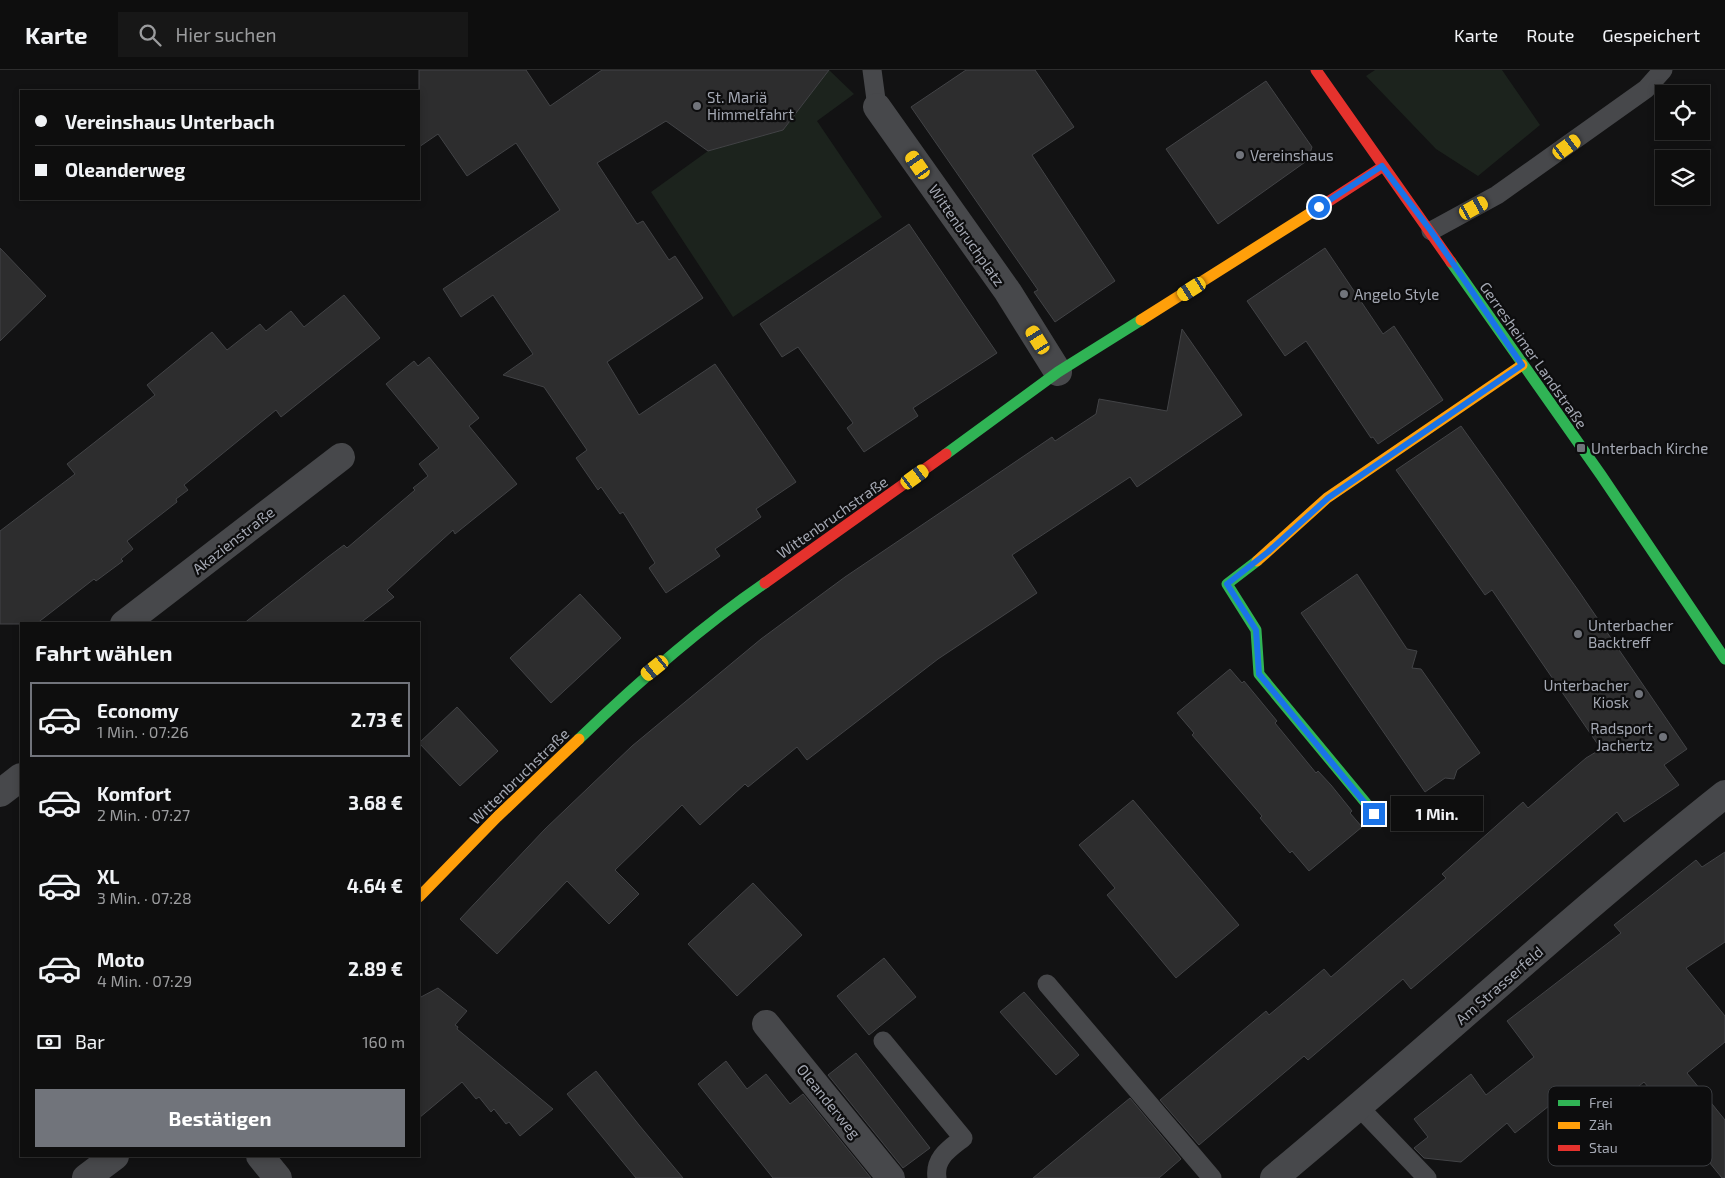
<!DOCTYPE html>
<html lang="de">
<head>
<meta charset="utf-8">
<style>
	:root { --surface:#0e0e0e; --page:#171717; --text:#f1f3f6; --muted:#9b9c9e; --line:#2e2e2e; --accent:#71747b }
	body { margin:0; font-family:"Exo 2",sans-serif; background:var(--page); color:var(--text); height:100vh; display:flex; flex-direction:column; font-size:19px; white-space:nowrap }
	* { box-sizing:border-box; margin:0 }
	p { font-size:16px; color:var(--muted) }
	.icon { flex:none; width:28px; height:28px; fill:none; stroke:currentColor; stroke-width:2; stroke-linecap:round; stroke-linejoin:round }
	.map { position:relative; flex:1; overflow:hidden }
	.side { position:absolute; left:20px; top:552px; width:400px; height:535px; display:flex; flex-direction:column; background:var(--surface); border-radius:0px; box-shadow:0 2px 8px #0003,0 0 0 1px var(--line) }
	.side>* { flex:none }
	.guide { position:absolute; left:20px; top:20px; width:400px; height:110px; border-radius:0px; box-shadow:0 2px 8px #0003,0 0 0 1px var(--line); display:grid; align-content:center; height:110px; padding:0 15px; background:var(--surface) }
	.fabs { position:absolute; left:1655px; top:15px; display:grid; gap:10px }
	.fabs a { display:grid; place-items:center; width:55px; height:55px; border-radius:0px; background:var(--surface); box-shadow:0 2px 8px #0003,0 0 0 1px var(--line); font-size:25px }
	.end { position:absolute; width:22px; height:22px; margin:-11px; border:6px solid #1a73e8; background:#fff; box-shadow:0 0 0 2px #fff }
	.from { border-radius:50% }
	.bubble { position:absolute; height:35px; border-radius:0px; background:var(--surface); box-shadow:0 2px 8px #0003,0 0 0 1px var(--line); font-size:16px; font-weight:700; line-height:35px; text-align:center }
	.car { position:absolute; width:15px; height:30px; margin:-15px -8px; border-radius:6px; box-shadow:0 0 4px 1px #0007; background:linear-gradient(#f5c518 24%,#345 0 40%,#f5c518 0 76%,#345 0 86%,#f5c518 0) }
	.guide b { display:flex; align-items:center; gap:18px; height:48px; font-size:19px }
	.guide b+b { border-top:1px solid var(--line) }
	.guide i { width:12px; height:12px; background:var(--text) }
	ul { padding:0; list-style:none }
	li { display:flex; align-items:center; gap:15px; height:75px; margin:0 10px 8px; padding:0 5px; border:2px solid transparent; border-radius:0px }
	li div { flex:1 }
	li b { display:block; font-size:19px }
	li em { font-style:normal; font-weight:700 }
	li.selected { border-color:var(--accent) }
	li>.icon { width:45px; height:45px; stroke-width:1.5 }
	h2 { padding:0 15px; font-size:22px; line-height:60px }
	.pay { display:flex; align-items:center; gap:12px; height:55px; padding:0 15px; font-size:19px }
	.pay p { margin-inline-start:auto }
	.primary-button { display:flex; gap:10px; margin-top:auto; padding:10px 15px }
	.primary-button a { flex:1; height:58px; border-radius:0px; background:var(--accent); color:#fff; font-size:20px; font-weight:700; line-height:58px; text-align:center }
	header { display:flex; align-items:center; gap:30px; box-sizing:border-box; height:70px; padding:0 25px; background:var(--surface); border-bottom:1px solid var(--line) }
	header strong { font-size:24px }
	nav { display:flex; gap:28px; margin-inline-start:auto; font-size:18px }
	.search { width:350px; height:45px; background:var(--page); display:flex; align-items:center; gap:12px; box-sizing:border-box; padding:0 18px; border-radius:0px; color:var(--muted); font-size:19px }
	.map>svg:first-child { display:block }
</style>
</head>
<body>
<header>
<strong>Karte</strong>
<div class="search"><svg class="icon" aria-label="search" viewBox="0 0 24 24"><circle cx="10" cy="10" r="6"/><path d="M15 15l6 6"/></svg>Hier suchen</div>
<nav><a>Karte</a><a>Route</a><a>Gespeichert</a></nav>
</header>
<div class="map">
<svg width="1725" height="1108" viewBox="0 0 1725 1108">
	<rect width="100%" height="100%" fill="#121213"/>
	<!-- green -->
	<path fill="#1c231d" d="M829 0 854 24 817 51 882 147 733 247 651 122 708 81 783 60Z
		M1375 0H1502L1540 55 1478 106 1436 79 1366 6Z"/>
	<!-- building -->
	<path fill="#2d2d2e" stroke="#424346" d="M419 0H526L550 36 602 0H829L783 60 708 81 666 51 597 93 637 154 643 151 669 190 675 186 703 228 607 292 639 345 715 294 796 412 756 439 761 447 715 479 720 486 666 523 649 498 655 493 623 442 620 444 601 417 598 420 576 388 587 380 544 317 503 305 533 284 493 225 461 247 443 219 560 140 516 73 467 106 438 64 419 77Z
		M966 0H1035L1074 57 1032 85 1115 211 1055 252 1034 222 1038 220 911 37Z
		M1266 11 1312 77 1308 90 1218 154 1166 79Z
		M909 154 997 283 913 338 918 346 864 382 847 358 853 353 798 277 782 287 760 254Z
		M0 178 46 226 0 271Z
		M1325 178 1383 264 1394 256 1443 330 1378 374 1373 367 1371 368 1306 271 1285 286 1247 231Z
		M344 225 380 268 281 347 276 340 184 415 188 420 176 429 177 432 127 471 133 479 121 489 123 491 96 511 94 509 36 554H0V461L75 404 67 394 155 325 147 315 212 262 227 280 260 254 266 261 291 241 304 257Z
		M1182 259 1242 345 1137 417 1130 407 1012 485 1037 523 938 589 807 690 797 677 748 717 745 714 700 755 682 735 615 800 639 824 609 854 567 811 497 884 460 849 545 759 632 676 761 569 845 507 1052 367 1055 371 1096 344 1099 329 1167 341Z
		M429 287 479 348 469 356 517 414 455 464 453 460 387 520 394 527 359 554H243L328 487 344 475 347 478 415 420 413 418 428 406 419 394 439 378 386 314 414 291 418 296Z
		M1461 356 1578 520 1687 679 1664 695 1679 715 1624 752 1617 742 1411 919 1403 909 1308 990 1304 986 1199 1075 1160 1030 1266 941 1269 945 1324 899 1331 907 1446 808 1442 804 1523 732 1528 738 1586 688 1601 679 1492 520 1485 525 1396 400Z
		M1357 504 1407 579 1417 581 1412 598 1421 599 1480 683 1457 700 1454 709 1445 708 1425 722 1301 543Z
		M580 524 621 568 551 633 510 588Z
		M1230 599 1242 613 1244 611 1277 651 1275 653 1316 703 1318 701 1331 715 1352 741 1350 743 1362 757 1309 801 1292 781 1290 783 1260 748 1262 746 1192 665 1194 663 1177 643Z
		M457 637 498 681 460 716 419 673Z
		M1133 730 1239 855 1176 908 1107 825 1115 818 1079 775Z
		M1725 782V872L1686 898 1725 946V972L1687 1003 1725 1050V1108H1722L1644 1012 1589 1056 1564 1024 1515 1063 1507 1053 1461 1092 1424 1088 1414 1078 1428 1067 1414 1049 1471 1004 1486 1025 1534 987 1507 951 1621 863 1614 855 1696 790 1702 797Z
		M753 813 802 865 737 926 688 874Z
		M884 888 916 927 869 965 837 926Z
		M438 918 467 941 455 955 458 957 457 959 553 1039 520 1066 509 1052 506 1054 494 1039 491 1042 479 1027 476 1029 462 1012 419 1048V928Z
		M1024 922 1079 985 1056 1005 1000 942Z
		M856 983 930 1078 903 1098 828 1005Z
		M726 991 747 1019 766 1004 790 1034 803 1024 871 1108H773L698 1014Z
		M596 1001 639 1055 683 1108H636L567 1024Z
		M1130 1028 1181 1089 1159 1108H1033Z"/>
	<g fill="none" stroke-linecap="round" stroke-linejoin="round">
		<!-- lane -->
		<path stroke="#47484b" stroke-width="19" d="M872 0 877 37
			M1431 161 1497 125 1646 19 1663 0
			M1047 914 1212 1108
			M883 971 963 1068C949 1079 934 1088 937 1108
			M1359 1037 1427 1108"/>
		<!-- street -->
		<path stroke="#47484b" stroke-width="28" d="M877 37 1008 222 1058 302
			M124 554 341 387
			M0 723 21 707
			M766 954 891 1108
			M260 1086 278 1108
			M86 1108 115 1086
			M1274 1108C1426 982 1570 847 1725 724"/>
		<!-- fast -->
		<path stroke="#30b455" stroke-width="11" d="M1451 192 1601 405 1725 589
			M946 384 1058 302 1141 250
			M1257 491 1227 514 1256 560 1259 604 1375 744
			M579 669C637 613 698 559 765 513"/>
		<!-- slow -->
		<path stroke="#ff9f0a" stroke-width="11" d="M1141 250 1320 137
			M1257 491 1327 428 1522 295
			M419 827 497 747 579 669"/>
		<!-- jam -->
		<path stroke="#e5322d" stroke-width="11" d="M1316 0 1451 192
			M1320 137 1382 97
			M765 513 946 384"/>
	</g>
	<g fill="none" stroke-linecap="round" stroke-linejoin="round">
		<!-- route -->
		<path stroke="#1a73e8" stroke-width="6" d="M1319 137 1382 96 1431 161 1522 295 1328 428 1268 482 1227 514 1256 560 1259 604 1374 744"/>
	</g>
	<!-- markers -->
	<g fill="#71747b" stroke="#0d0d0e" stroke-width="2">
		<circle cx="697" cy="36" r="5"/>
		<circle cx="1240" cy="85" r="5"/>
		<circle cx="1344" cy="224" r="5"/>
		<rect x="1576" y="373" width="10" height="10" rx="2.5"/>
		<circle cx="1578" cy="564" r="5"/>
		<circle cx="1639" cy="624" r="5"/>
		<circle cx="1663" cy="667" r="5"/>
	</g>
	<g text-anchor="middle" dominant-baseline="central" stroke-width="4.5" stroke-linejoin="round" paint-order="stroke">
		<!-- poi labels -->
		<g font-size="15" fill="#a4a8b3" stroke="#0d0d0e" text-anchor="start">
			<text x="707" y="27">St. Mariä<tspan x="707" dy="17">Himmelfahrt</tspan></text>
			<text x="1250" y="85">Vereinshaus</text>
			<text x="1354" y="224">Angelo Style</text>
			<text x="1591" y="378">Unterbach Kirche</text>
			<text x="1588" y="555">Unterbacher<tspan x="1588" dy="17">Backtreff</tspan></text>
			<text x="1629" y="615" text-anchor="end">Unterbacher<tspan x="1629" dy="17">Kiosk</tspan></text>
			<text x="1653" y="658" text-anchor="end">Radsport<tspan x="1653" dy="17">Jachertz</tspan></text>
		</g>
		<!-- street labels -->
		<g font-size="15" fill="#a4a8b3" stroke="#0d0d0e">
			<text transform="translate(967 165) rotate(55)">Wittenbruchplatz</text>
			<text transform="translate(1534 285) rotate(55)">Gerresheimer Landstraße</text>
			<text transform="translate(832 447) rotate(-35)">Wittenbruchstraße</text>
			<text transform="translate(233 470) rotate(-38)">Akazienstraße</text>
			<text transform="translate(519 706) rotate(-44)">Wittenbruchstraße</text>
			<text transform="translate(1499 915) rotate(-41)">Am Strasserfeld</text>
			<text transform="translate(829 1031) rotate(51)">Oleanderweg</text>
		</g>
	</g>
	<!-- legend -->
	<rect x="1548" y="1016" width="164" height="80" rx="8" fill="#0d0d0e" stroke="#3a3c40" stroke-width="1"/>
	<rect x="1558" y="1030" width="22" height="6" fill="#30b455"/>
	<rect x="1558" y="1052" width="22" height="7" fill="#ff9f0a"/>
	<rect x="1558" y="1075" width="22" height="6" fill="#e5322d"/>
	<g font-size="14" fill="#a4a8b3">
		<text x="1589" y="1038">Frei</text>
		<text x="1589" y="1060">Zäh</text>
		<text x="1589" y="1083">Stau</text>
	</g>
</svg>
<div class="fabs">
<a><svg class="icon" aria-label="locate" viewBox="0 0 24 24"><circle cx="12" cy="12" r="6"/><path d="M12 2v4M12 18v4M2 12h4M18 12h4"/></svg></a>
<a><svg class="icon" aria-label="layers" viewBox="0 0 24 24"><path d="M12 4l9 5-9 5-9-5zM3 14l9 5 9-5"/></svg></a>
</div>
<i class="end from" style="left:1319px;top:137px"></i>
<i class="end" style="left:1374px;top:744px"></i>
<div class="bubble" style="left:1391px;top:726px;width:92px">1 Min.</div>
<i class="car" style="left:1567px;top:77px;rotate:54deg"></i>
<i class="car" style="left:918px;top:95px;rotate:325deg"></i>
<i class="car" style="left:1474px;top:138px;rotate:61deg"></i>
<i class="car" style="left:1192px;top:219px;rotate:238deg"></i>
<i class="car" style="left:1038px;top:270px;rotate:328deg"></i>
<i class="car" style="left:915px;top:407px;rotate:54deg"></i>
<i class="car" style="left:655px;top:598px;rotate:231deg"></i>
<div class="guide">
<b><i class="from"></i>Vereinshaus Unterbach</b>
<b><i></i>Oleanderweg</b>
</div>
<section class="side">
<h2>Fahrt wählen</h2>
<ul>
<li class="selected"><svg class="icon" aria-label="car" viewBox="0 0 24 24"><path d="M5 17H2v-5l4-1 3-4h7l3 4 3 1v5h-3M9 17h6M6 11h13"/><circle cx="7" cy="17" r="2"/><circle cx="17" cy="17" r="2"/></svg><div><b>Economy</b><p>1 Min. · 07:26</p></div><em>2.73 €</em></li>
<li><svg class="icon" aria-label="car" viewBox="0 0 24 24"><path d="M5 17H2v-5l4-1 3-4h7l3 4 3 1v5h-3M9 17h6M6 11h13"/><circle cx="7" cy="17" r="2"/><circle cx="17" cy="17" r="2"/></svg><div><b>Komfort</b><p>2 Min. · 07:27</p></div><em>3.68 €</em></li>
<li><svg class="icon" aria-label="car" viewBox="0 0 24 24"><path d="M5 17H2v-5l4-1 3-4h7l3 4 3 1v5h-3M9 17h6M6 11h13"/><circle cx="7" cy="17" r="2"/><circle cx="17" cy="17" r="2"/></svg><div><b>XL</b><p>3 Min. · 07:28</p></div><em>4.64 €</em></li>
<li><svg class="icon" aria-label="car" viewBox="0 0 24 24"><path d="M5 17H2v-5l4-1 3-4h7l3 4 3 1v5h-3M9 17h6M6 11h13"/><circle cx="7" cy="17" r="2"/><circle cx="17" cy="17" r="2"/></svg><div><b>Moto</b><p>4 Min. · 07:29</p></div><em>2.89 €</em></li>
</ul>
<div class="pay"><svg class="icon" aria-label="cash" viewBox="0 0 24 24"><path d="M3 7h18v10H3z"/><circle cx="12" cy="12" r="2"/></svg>Bar<p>160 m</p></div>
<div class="primary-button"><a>Bestätigen</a></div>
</section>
</div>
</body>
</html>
